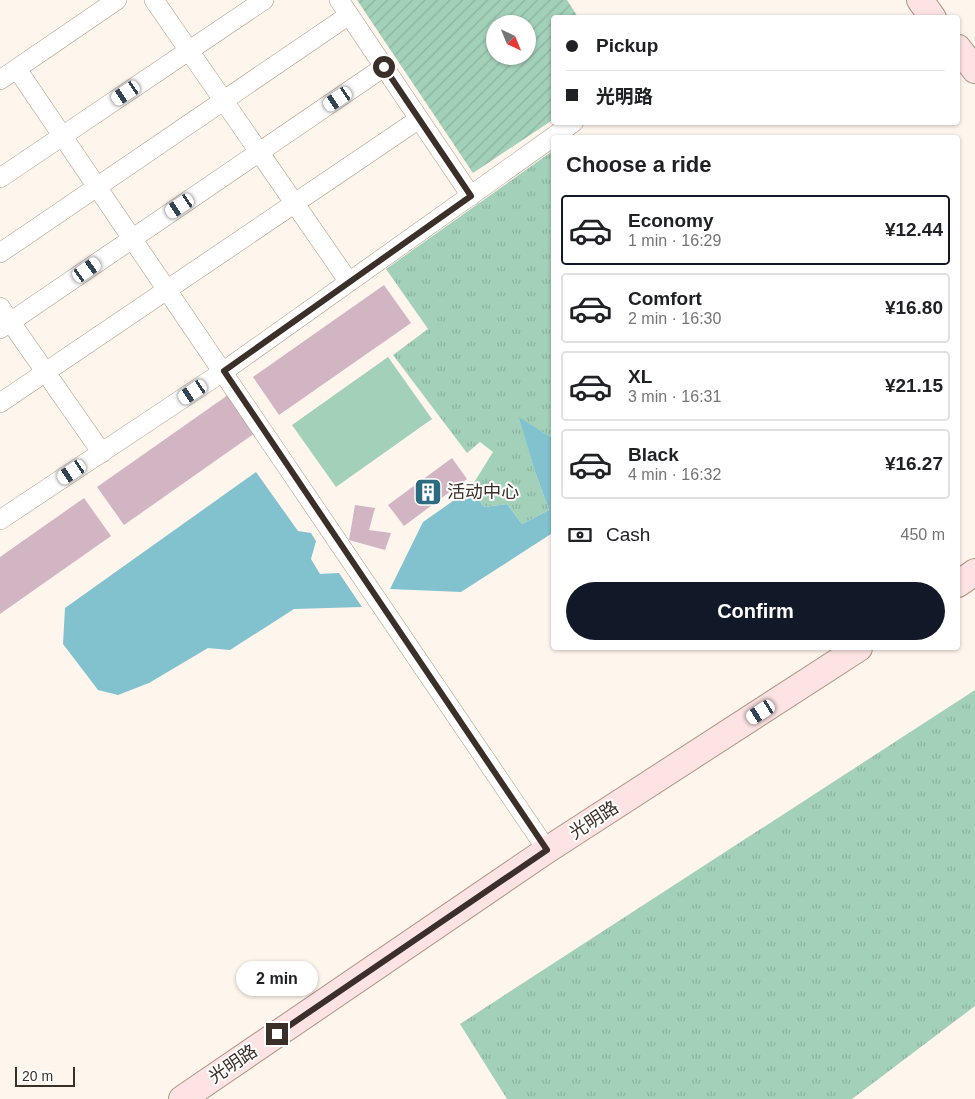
<!DOCTYPE html>
<html lang="en">
<head>
<meta charset="utf-8">
<style>
	:root { --surface:#fff; --page:#f6f6f6; --text:#202124; --muted:#757577; --line:#e0e0e0; --accent:#111827 }
	body { margin:0; font-family:Helvetica,"Noto Sans SC",sans-serif; background:var(--page); color:var(--text); height:100vh; display:flex; flex-direction:column; font-size:19px; white-space:nowrap }
	* { box-sizing:border-box; margin:0 }
	p { font-size:16px; color:var(--muted) }
	.icon { flex:none; width:28px; height:28px; fill:none; stroke:currentColor; stroke-width:2; stroke-linecap:round; stroke-linejoin:round }
	.map { position:relative; flex:1; overflow:hidden }
	.side { position:absolute; left:551px; top:135px; width:409px; height:515px; display:flex; flex-direction:column; background:var(--surface); border-radius:5px; box-shadow:0 1px 4px #0004 }
	.side>* { flex:none }
	.guide { position:absolute; left:551px; top:15px; width:409px; height:110px; border-radius:5px; box-shadow:0 1px 4px #0004; display:grid; align-content:center; height:110px; padding:0 15px; background:var(--surface) }
	.needle { width:32px; rotate:137deg }
	.fabs { position:absolute; left:486px; top:15px; display:grid; gap:10px }
	.fabs a { display:grid; place-items:center; width:50px; height:50px; border-radius:50%; background:var(--surface); box-shadow:0 1px 4px #0004; font-size:25px }
	.scale { position:absolute; left:15px; bottom:12px; width:60px; box-sizing:border-box; padding-left:5px; border:2px solid #3a3029; border-top:0; font-size:14px; line-height:18px; white-space:nowrap; color:#3a3029; -webkit-text-stroke:4px #fff; paint-order:stroke }
	.end { position:absolute; width:22px; height:22px; margin:-11px; border:6px solid #3a3029; background:#fff; box-shadow:0 0 0 2px #fff }
	.from { border-radius:50% }
	.bubble { position:absolute; height:35px; border-radius:18px; background:var(--surface); box-shadow:0 1px 4px #0004; font-size:16px; font-weight:700; line-height:35px; text-align:center }
	.car { position:absolute; width:15px; height:30px; margin:-15px -8px; border-radius:6px; box-shadow:0 0 4px 1px #0007; background:linear-gradient(#fff 24%,#345 0 40%,#fff 0 76%,#345 0 86%,#fff 0) }
	.guide b { display:flex; align-items:center; gap:18px; height:48px; font-size:19px }
	.guide b+b { border-top:1px solid var(--line) }
	.guide i { width:12px; height:12px; background:var(--text) }
	ul { padding:0; list-style:none }
	li { display:flex; align-items:center; gap:15px; height:70px; margin:0 10px 8px; padding:0 5px; border:2px solid var(--line); border-radius:5px }
	li div { flex:1 }
	li b { display:block; font-size:19px }
	li em { font-style:normal; font-weight:700 }
	li.active { border-color:var(--accent) }
	li>.icon { width:45px; height:45px; stroke-width:1.5 }
	h2 { padding:0 15px; font-size:22px; line-height:60px }
	.pay { display:flex; align-items:center; gap:12px; height:55px; padding:0 15px; font-size:19px }
	.pay p { margin-inline-start:auto }
	.action { display:flex; gap:10px; margin-top:auto; padding:10px 15px }
	.action a { flex:1; height:58px; border-radius:30px; background:var(--accent); color:#fff; font-size:20px; font-weight:700; line-height:58px; text-align:center }
	.map>svg:first-child { display:block }
</style>
</head>
<body>
<div class="map">
<svg width="975" height="1099" viewBox="0 0 975 1099">
	<defs>
		<pattern id="park-tufts" width="24" height="20" patternUnits="userSpaceOnUse" patternTransform="scale(1.25)"><rect width="24" height="20" fill="#a2d0b8"/><path d="M3 7l-1-3M5 7V3M7 7l1-3M15 17l-1-3M17 17v-4M19 17l1-3" fill="none" stroke="#8cb39e"/></pattern>
		<pattern id="garden-furrows" width="10" height="10" patternUnits="userSpaceOnUse" patternTransform="scale(1.25)"><rect width="10" height="10" fill="#a2d0b8"/><path d="M-1 1l2-2M0 10L10 0M9 11l2-2" fill="none" stroke="#8cb39e"/></pattern>
	</defs>
	<rect width="100%" height="100%" fill="#fef5ed"/>
	<!-- grass -->
	<path fill="#a2d0b8" d="M388 357 432 419 336 487 292 425Z"/>
	<!-- park -->
	<path fill="url(#park-tufts)" d="M554 150V439L520 418 534 469 549 510 522 524 507 504 484 507 470 489 493 452 480 442 467 453 393 355 428 329 386 269Z
		M975 690V1006L852 1099H507L460 1024Z"/>
	<!-- garden -->
	<path fill="url(#garden-furrows)" fill-rule="evenodd" d="M357 0H567L578 17 554 18V119L473 173ZM495 24H528V56H495Z"/>
	<!-- water -->
	<path fill="#82c2ce" d="M519 417 554 439V532L461 592 390 589 423 522 470 489 484 507 507 504 522 524 549 510 534 469Z
		M256 472 298 531 311 533 316 541 311 559 320 574 339 573 362 607 294 609 230 650 208 648 149 683 118 695 98 690 63 644 65 608Z"/>
	<!-- building -->
	<path fill="#d2b5c2" d="M384 285 411 323 279 415 253 377Z
		M228 395 255 433 124 525 97 487Z
		M452 458 467 479 404 526 388 505Z
		M84 498 111 536 0 614V557Z
		M355 505 375 508 369 530 391 533 385 550 349 540Z"/>
	<g fill="none" stroke-linecap="round" stroke-linejoin="round">
		<!-- street casing -->
		<g stroke="#ac9683" stroke-width="20">
			<path id="street" d="M154 0 349 282
				M339 0 471 196
				M17 69 547 850
				M0 80 117 0
				M0 178 264 0
				M0 253 349 15
				M0 307 102 453
				M0 329 384 67
				M0 403 419 119
				M0 520 224 371 574 122"/>
		</g>
		<!-- secondary casing -->
		<g stroke="#ac9683" stroke-width="28">
			<path id="secondary" d="M920 0 933 18
				M958 48 975 70
				M958 584 975 572
				M182 1099 547 850 859 648"/>
		</g>
		<!-- street -->
		<use href="#street" stroke="#fff" stroke-width="19"/>
		<!-- secondary -->
		<use href="#secondary" stroke="#fde3e3" stroke-width="26"/>
	</g>
	<g fill="none" stroke-linecap="round" stroke-linejoin="round">
		<!-- route -->
		<path stroke="#3a3029" stroke-width="6" d="M277 1034 547 850 224 371 471 196 384 67"/>
	</g>
	<!-- icons -->
	<defs>
		<g id="building-square" transform="scale(1.4375)"><rect x="-9" y="-9" width="18" height="18" rx="4" fill="#2d6b81" stroke="#fff"/><path d="M-4-6H4V6H1V3H-1V6H-4ZM-2.5-4.3h1.7v1.8h-1.7ZM.8-4.3h1.7v1.8H.8ZM-2.5-1h1.7V.8h-1.7ZM.8-1h1.7V.8H.8Z" fill="#fff"/></g>
	</defs>
	<g fill-rule="evenodd">
		<use href="#building-square" x="428" y="492"/>
	</g>
	<g text-anchor="middle" dominant-baseline="central" stroke-width="4" stroke-linejoin="round" paint-order="stroke">
		<!-- poi labels -->
		<g font-size="18" fill="#3a3029" stroke="#fff" text-anchor="start">
			<text x="447" y="492">活动中心</text>
		</g>
		<!-- street labels -->
		<g font-size="18" fill="#3a3029" stroke="#fff">
			<text transform="translate(594 820) rotate(-33)">光明路</text>
			<text transform="translate(233 1064) rotate(-34)">光明路</text>
		</g>
	</g>
</svg>
<div class="fabs">
<a><svg class="needle" viewBox="-14 -14 28 28"><path d="M0-13l5 13h-10z" fill="#e53935"/><path d="M0 13l5-13h-10z" fill="#757577"/></svg></a>
</div>
<div class="scale">20 m</div>
<i class="end from" style="left:384px;top:67px"></i>
<i class="end" style="left:277px;top:1034px"></i>
<div class="bubble" style="left:236px;top:961px;width:82px">2 min</div>
<i class="car" style="left:126px;top:93px;rotate:236deg"></i>
<i class="car" style="left:338px;top:99px;rotate:236deg"></i>
<i class="car" style="left:180px;top:206px;rotate:236deg"></i>
<i class="car" style="left:87px;top:270px;rotate:55deg"></i>
<i class="car" style="left:193px;top:392px;rotate:236deg"></i>
<i class="car" style="left:72px;top:472px;rotate:236deg"></i>
<i class="car" style="left:761px;top:712px;rotate:237deg"></i>
<div class="guide">
<b><i class="from"></i>Pickup</b>
<b><i></i>光明路</b>
</div>
<section class="side">
<h2>Choose a ride</h2>
<ul>
<li class="active"><svg class="icon" aria-label="car" viewBox="0 0 24 24"><path d="M5 17H2v-5l4-1 3-4h7l3 4 3 1v5h-3M9 17h6M6 11h13"/><circle cx="7" cy="17" r="2"/><circle cx="17" cy="17" r="2"/></svg><div><b>Economy</b><p>1 min · 16:29</p></div><em>¥12.44</em></li>
<li><svg class="icon" aria-label="car" viewBox="0 0 24 24"><path d="M5 17H2v-5l4-1 3-4h7l3 4 3 1v5h-3M9 17h6M6 11h13"/><circle cx="7" cy="17" r="2"/><circle cx="17" cy="17" r="2"/></svg><div><b>Comfort</b><p>2 min · 16:30</p></div><em>¥16.80</em></li>
<li><svg class="icon" aria-label="car" viewBox="0 0 24 24"><path d="M5 17H2v-5l4-1 3-4h7l3 4 3 1v5h-3M9 17h6M6 11h13"/><circle cx="7" cy="17" r="2"/><circle cx="17" cy="17" r="2"/></svg><div><b>XL</b><p>3 min · 16:31</p></div><em>¥21.15</em></li>
<li><svg class="icon" aria-label="car" viewBox="0 0 24 24"><path d="M5 17H2v-5l4-1 3-4h7l3 4 3 1v5h-3M9 17h6M6 11h13"/><circle cx="7" cy="17" r="2"/><circle cx="17" cy="17" r="2"/></svg><div><b>Black</b><p>4 min · 16:32</p></div><em>¥16.27</em></li>
</ul>
<div class="pay"><svg class="icon" aria-label="cash" viewBox="0 0 24 24"><path d="M3 7h18v10H3z"/><circle cx="12" cy="12" r="2"/></svg>Cash<p>450 m</p></div>
<div class="action"><a>Confirm</a></div>
</section>
</div>
</body>
</html>
